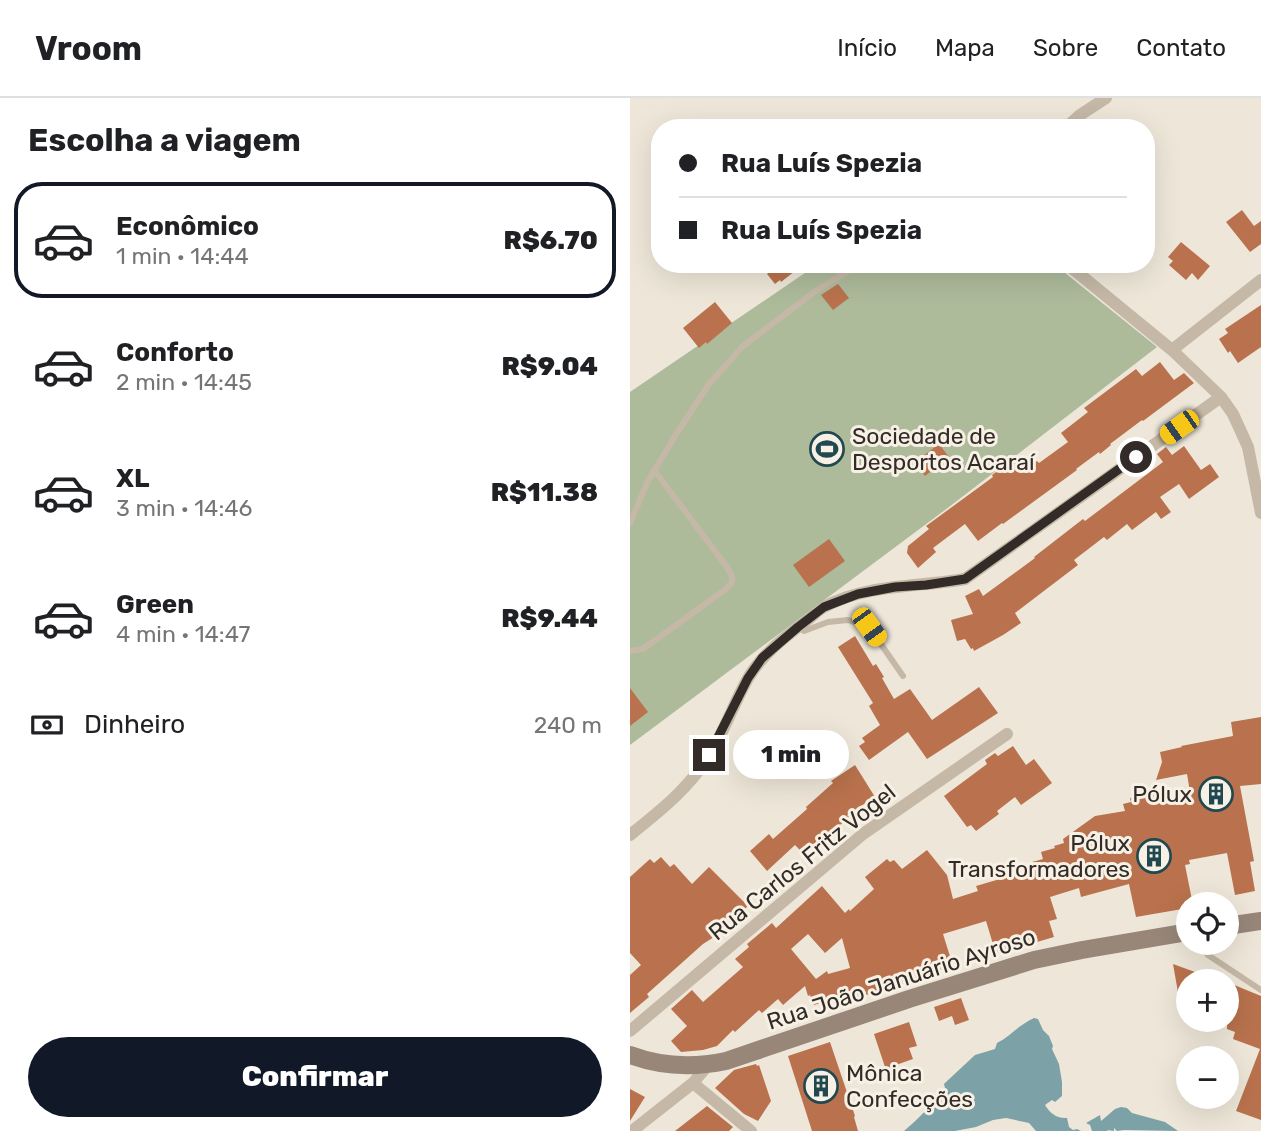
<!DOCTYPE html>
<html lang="pt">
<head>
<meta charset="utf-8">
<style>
	:root { --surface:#fff; --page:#f6f6f6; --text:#202124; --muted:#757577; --line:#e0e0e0; --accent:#111827 }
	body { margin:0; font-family:Rubik,sans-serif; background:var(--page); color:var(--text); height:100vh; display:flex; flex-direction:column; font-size:26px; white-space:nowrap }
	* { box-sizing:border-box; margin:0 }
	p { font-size:23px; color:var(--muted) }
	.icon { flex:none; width:38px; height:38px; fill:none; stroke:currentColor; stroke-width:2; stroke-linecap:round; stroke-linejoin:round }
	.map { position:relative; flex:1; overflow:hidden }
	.drawer { display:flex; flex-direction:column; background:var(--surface); width:630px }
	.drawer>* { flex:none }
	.hud { position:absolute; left:21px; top:21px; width:504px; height:154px; border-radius:28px; box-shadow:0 7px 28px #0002; display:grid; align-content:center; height:154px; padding:0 28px; background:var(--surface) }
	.buttons { position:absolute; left:546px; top:794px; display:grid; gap:14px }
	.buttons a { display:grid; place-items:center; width:63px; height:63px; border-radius:50%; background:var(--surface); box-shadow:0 7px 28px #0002; font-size:35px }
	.end { position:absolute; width:32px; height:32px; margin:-16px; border:9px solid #322b27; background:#fff; box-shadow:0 0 0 4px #fff }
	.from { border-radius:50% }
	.bubble { position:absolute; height:49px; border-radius:24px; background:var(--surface); box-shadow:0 7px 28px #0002; font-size:23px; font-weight:800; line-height:49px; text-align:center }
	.car { position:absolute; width:21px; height:42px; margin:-21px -10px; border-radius:9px; box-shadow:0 0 5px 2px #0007; background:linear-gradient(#f5c518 24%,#345 0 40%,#f5c518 0 76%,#345 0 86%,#f5c518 0) }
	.hud b { display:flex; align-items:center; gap:24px; height:66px; font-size:26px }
	.hud b+b { border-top:2px solid var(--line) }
	.hud i { width:18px; height:18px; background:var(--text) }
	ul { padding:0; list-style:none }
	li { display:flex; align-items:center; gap:21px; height:116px; margin:0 14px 10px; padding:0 14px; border:4px solid transparent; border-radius:28px }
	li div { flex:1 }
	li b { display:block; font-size:26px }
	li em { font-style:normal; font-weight:800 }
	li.current { border-color:var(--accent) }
	li>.icon { width:63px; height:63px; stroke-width:1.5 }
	h2 { padding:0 28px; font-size:32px; line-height:84px }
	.pay { display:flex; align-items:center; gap:18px; height:77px; padding:0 28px; font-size:26px }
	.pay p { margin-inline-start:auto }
	.primary-button { display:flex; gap:14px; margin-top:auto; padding:14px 28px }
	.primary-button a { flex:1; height:80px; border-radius:42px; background:var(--accent); color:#fff; font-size:28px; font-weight:800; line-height:80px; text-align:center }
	header { display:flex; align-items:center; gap:42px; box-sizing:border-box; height:98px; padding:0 35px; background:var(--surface); border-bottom:2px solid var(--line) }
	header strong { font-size:33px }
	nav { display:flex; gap:38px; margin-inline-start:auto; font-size:24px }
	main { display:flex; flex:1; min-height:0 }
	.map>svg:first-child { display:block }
</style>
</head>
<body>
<header>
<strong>Vroom</strong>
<nav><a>Início</a><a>Mapa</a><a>Sobre</a><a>Contato</a></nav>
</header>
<main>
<section class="drawer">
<h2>Escolha a viagem</h2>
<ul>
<li class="current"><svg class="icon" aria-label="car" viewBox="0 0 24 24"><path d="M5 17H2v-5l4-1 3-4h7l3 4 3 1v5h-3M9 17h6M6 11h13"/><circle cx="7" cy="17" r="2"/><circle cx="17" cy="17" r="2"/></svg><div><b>Econômico</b><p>1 min · 14:44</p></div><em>R$6.70</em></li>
<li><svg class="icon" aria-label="car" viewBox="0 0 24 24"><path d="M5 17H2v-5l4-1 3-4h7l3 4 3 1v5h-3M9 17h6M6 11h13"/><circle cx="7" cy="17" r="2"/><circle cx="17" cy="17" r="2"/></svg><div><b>Conforto</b><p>2 min · 14:45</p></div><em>R$9.04</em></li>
<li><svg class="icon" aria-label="car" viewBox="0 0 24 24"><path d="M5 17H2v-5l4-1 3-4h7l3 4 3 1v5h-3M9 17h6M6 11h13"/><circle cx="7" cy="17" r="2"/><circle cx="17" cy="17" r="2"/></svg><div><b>XL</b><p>3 min · 14:46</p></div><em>R$11.38</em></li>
<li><svg class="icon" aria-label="car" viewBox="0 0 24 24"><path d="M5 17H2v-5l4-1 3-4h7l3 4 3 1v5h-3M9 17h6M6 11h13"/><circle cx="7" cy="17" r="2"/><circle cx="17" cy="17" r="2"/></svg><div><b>Green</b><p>4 min · 14:47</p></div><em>R$9.44</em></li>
</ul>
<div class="pay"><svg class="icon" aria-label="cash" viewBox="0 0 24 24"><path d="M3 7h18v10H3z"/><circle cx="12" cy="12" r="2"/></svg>Dinheiro<p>240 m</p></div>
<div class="primary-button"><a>Confirmar</a></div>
</section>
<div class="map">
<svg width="631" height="1033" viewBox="0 0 631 1033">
	<rect width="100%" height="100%" fill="#eee7d9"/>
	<!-- green -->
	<path fill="#adbb9b" d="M188 166H424L527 249 319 409 0 647V294Z"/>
	<!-- water -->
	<path fill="#7ca2a8" d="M404 920 408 921 413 932 419 938 423 948 422 951 429 966 432 984V998L425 1004 422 1002 415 1007C420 1015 427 1021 437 1020L439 1029 443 1032 447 1031 451 1033H406L399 1025 376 1020 363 1022 346 1029 325 1033H274C286 1023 306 1003 315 990L314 986 316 984 345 957 365 951 367 945C381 938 387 928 404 920Z
		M491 1009 497 1010 502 1015 535 1024 548 1033 494 1032 487 1033 484 1030V1033L477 1032 478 1033H462L460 1027 456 1025 470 1017 471 1023 485 1011Z"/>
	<!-- building -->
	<path fill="#b9724d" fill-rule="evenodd" d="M612 112 624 128 631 123V146L620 154 596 124Z
		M551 144 580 168 568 182 562 175 556 182 539 167 543 163 538 159Z
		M138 166H174L151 184 150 182 145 186 137 176 142 172Z
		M208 186 219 200 203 212 191 197Z
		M85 204 102 225 77 246 76 244 69 250 53 230Z
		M631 207V249L608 265 600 253 598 255 589 241 598 235 595 231Z
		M530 264 544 282 554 275 564 285 513 323 512 322 480 346 481 347 470 356 469 354 446 371 447 372 373 426 372 425 348 443 335 426 303 450 306 454 288 470 277 455 278 448 299 431 296 428 363 379 362 377 386 360 395 372 407 363 409 365 438 344 431 335 458 314 454 310 506 271 512 278Z
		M309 346 319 359 295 378 285 364Z
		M554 348 571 372 580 366 589 379 559 401 549 386 530 399 541 414 531 421 526 414 502 432 497 426 477 442 474 439 444 462 448 467 385 515 391 525 373 537 344 553 343 550 341 551 335 541 327 543 321 522 343 516 335 498 349 491 353 498 405 460 404 459 453 421 455 423 533 364 527 356 536 349 542 357Z
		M199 441 215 463 179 489 163 467Z
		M225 538 243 568 246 566 254 579 252 580 264 601 280 591 302 622 349 589 368 615 297 661 278 634 239 662 229 648 235 644 232 640 250 627 239 608 243 605 208 549Z
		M0 590 18 614 0 628Z
		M631 619V686L610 688 624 763 620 764 625 793 605 797 597 755 559 762 560 766 555 767 563 807H558V810L506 819 499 786 451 799 449 790 420 799 427 821 419 823 424 839 366 856 356 823 313 836 323 868 296 877 297 879 206 906 205 900 184 907 180 897 178 898 175 888 153 907 148 901 132 915 129 912 105 934 103 932 87 948 73 952 51 954 41 943 57 928 41 911 62 892 73 904 113 869 105 861 119 849 117 846 142 825 146 830 192 788 215 815 219 811 220 813 244 791 235 779 257 761 260 764 264 762 272 771 297 752 317 777 323 801 348 793 346 788 404 771 402 764 413 761 411 754 425 750 424 748 434 745 433 741 465 718 495 713 493 706 501 704 500 700 529 695 531 706 561 700 557 676 526 682 532 664 530 654 552 649 551 648 603 638 601 624ZM178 836 195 855 212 840 220 870 198 876 197 873 186 881 161 851Z
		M383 648 396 667 404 661 422 685 391 707 385 699 367 713 369 716 346 733 341 727 337 729 314 698 357 666 355 662 365 655 368 658Z
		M225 667 245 699 217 717 219 719 176 758 165 747 137 773 120 753 139 736 143 741 177 711 176 709 203 685 201 683Z
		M31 759 40 769 44 766 62 786 79 769 118 808 84 839 73 846 17 896 19 899 0 915V877L11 867 0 855V779L20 761 24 765Z
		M543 866 587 882 586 884H558V916L552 917Z
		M597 884 631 898V1022L606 1013 630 951 603 941 605 934 597 931Z
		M331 900 339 922 325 927 322 918 309 923 304 909Z
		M279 924 287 948 279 950 283 961 266 967 271 980 260 984 244 936Z
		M200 944 225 1018 224 1019 228 1033H182L158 958Z
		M126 966 127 968 129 967 141 1003 128 1023 114 1016 85 990 104 972Z
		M0 991 15 999 0 1023Z
		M77 1008 103 1029 99 1033H45Z"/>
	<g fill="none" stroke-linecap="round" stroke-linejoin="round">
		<!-- service -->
		<path stroke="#c5b8a7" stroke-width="6" d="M0 425 18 383 45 338 79 286 112 249 184 194 230 166
			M168 529 174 533 198 524 218 522 239 529 273 578
			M0 553 13 551 96 491 102 484V478L97 469 24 372
			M570 845 578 857 631 892"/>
		<!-- minor -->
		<path stroke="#c5b8a7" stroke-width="12" d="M436 30 450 17 476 0
			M437 166 542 252 591 299 603 316 618 349 631 415
			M542 252 631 182
			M0 737C30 713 58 691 79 658 94 634 103 607 117 582 131 557 155 539 177 522 183 518 188 512 194 509 235 486 290 489 335 481L591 299
			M0 933 233 736 377 636
			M63 985 121 1033
			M2 1033 63 985 78 967"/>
		<!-- secondary -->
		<path stroke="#988779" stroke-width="18" d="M597 828 631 823
			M0 957C32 969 63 970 96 963L279 901 404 862 452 852 558 834"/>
	</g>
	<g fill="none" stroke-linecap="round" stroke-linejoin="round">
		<!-- route -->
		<path stroke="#322b27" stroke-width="9" d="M79 657 118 580 132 560 168 529 194 509 228 496 265 489 296 487 335 481 506 359"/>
	</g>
	<!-- icons -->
	<defs>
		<g id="stadium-ring" transform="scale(1.75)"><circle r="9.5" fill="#f6f0e5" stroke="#21474f" stroke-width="1.5"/><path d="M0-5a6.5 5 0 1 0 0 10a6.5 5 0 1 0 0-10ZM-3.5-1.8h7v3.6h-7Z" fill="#21474f"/></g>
		<g id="building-ring" transform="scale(1.75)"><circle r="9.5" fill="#f6f0e5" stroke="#21474f" stroke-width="1.5"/><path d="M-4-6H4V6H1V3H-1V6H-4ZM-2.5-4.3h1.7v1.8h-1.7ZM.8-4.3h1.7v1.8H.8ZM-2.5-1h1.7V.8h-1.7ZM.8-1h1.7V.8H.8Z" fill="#21474f"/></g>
	</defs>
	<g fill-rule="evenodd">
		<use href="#stadium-ring" x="197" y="351"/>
		<use href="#building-ring" x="586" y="696"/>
		<use href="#building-ring" x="524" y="758"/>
		<use href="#building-ring" x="191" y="988"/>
	</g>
	<g text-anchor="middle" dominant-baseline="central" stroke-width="6" stroke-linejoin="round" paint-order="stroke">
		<!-- poi labels -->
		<g font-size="23" fill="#322b27" stroke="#f6f0e5" text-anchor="start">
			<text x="222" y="338">Sociedade de<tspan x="222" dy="26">Desportos Acaraí</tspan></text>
			<text x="562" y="696" text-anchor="end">Pólux</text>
			<text x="500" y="745" text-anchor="end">Pólux<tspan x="500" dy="26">Transformadores</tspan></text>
			<text x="216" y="975">Mônica<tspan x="216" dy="26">Confecções</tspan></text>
		</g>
		<!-- street labels -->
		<g font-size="23" fill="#322b27" stroke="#f6f0e5">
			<text transform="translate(172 764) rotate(-39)">Rua Carlos Fritz Vogel</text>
			<text transform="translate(271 881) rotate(-18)">Rua João Januário Ayroso</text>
		</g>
	</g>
</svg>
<div class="buttons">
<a><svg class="icon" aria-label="locate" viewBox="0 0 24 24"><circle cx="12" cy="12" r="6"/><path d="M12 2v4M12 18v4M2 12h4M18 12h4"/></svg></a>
<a>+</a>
<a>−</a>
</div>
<i class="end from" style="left:506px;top:359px"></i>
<i class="end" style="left:79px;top:657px"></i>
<div class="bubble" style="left:103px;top:632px;width:116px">1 min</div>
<i class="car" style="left:549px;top:329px;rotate:235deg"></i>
<i class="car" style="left:239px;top:529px;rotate:144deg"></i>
<div class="hud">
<b><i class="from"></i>Rua Luís Spezia</b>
<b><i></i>Rua Luís Spezia</b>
</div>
</div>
</main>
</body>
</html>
